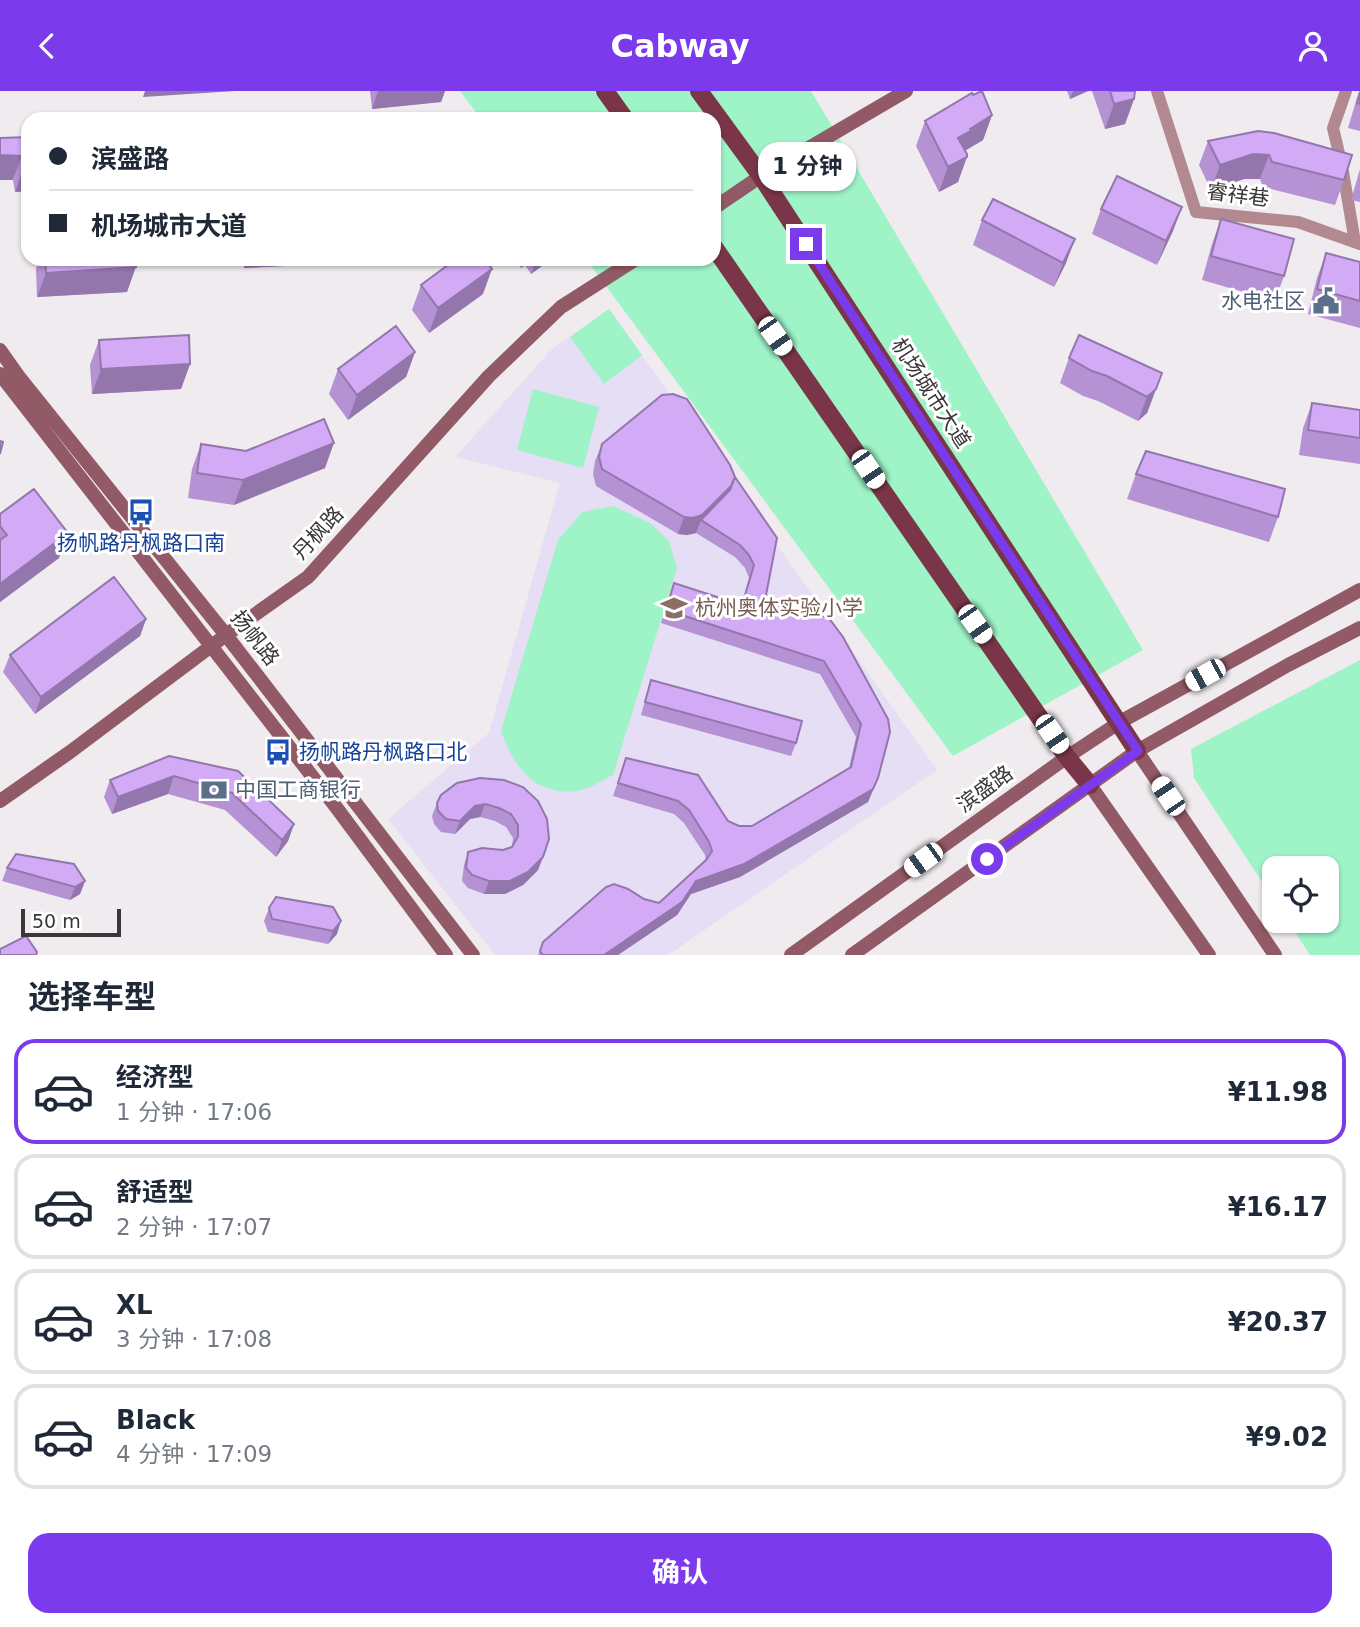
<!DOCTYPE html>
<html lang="zh">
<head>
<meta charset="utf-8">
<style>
	:root { --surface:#fff; --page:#f6f6f7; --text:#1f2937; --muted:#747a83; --line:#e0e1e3; --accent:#7c3aed }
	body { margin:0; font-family:"DejaVu Sans","Noto Sans SC",sans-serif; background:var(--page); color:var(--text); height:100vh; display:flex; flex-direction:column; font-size:26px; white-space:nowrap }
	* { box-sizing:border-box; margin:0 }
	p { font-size:23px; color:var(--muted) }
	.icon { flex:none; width:38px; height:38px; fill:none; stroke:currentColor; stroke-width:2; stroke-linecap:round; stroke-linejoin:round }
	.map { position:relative; height:864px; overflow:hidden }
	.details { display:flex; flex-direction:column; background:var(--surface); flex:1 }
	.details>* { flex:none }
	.hud { position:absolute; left:21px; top:21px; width:700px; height:154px; border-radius:21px; box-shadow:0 2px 5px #0004; display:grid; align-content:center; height:154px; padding:0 28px; background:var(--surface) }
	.buttons { position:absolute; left:1262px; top:765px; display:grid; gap:14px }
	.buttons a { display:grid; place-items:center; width:77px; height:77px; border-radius:14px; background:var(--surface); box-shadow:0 2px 5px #0004; font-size:35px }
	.scale { position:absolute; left:21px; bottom:18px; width:100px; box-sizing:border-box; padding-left:7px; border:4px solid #393739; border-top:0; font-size:19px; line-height:24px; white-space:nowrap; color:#393739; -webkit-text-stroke:5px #fff; paint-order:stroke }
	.end { position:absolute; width:32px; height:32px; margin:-16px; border:9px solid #7c3aed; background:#fff; box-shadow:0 0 0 4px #fff }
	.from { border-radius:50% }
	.bubble { position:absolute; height:49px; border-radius:21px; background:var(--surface); box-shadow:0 2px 5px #0004; font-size:23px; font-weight:700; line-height:49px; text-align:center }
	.car { position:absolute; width:21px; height:42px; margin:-21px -10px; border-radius:9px; box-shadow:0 0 5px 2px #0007; background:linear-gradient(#fff 24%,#345 0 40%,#fff 0 76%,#345 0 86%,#fff 0) }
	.hud b { display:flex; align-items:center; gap:24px; height:66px; font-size:26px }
	.hud b+b { border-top:2px solid var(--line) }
	.hud i { width:18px; height:18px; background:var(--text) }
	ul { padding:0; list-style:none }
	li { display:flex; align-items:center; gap:21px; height:105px; margin:0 14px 10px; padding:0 14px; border:4px solid var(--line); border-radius:21px }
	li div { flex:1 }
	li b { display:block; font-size:26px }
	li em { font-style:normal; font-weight:700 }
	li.active { border-color:var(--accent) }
	li>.icon { width:63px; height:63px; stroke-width:1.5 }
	h2 { padding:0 28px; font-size:32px; line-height:84px }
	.action { display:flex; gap:14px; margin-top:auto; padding:14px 28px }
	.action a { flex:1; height:80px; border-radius:21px; background:var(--accent); color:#fff; font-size:28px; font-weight:700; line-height:80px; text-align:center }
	header { display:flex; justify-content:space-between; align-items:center; height:91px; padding:0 28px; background:var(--accent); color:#fff; font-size:32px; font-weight:700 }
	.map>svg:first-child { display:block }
</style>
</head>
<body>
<header><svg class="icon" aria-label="back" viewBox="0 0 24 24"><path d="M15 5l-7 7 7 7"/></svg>Cabway<svg class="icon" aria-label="person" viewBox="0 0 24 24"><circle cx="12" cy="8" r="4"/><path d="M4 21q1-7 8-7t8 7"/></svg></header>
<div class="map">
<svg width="1360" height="864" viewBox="0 0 1360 864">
	<rect width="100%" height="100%" fill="#efebee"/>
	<!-- education -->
	<path fill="#e5def4" d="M609 218 937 679 668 864H495L388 728 489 642 560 392 455 366 551 259Z"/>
	<!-- green -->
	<path fill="#9ef3c7" d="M460 0H811L1143 559 953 665 586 168H714V28H481Z
		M609 218 642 264 604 293 570 246Z
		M533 298 599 316 583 377 517 359Z
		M613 415 650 432 669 450 677 477 613 684C602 689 589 698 577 700 535 705 514 676 501 640L558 449 582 421Z
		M1360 569V864H1310L1288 830H1326V777H1274V809L1194 687 1191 658Z"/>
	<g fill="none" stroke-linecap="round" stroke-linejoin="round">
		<!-- street -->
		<path stroke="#b28991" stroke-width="12" d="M1157 0 1196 121 1298 131 1360 153
			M1346 0 1333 37 1342 75 1355 151"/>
		<!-- secondary -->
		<path stroke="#925966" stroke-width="14" d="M714 117 761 85 906 0
			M0 259 19 286 226 544 473 864
			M0 283 336 716 446 864
			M1137 660 1275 864
			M1090 694 1209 864
			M0 710 70 661 226 544 308 486 489 285 561 216 636 168
			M791 864 1067 666 1120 631 1360 499
			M852 864 1137 660 1288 574 1360 537"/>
		<!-- primary -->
		<path stroke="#7a3648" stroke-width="18" d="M605 0 625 28
			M699 0 761 85 1137 660
			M714 156 1067 666 1090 694"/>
	</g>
	<!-- wall -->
	<path fill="#b592d3" d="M370 0H445L441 11 372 18Z
		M1067 0H1088L1070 8Z
		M1092 0H1135L1134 8 1125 33 1105 38Z
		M1359 0H1360V40L1348 37Z
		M992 24 983 49 965 60 958 91 939 101 916 55 925 30Z
		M1258 40 1344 89 1335 114 1263 96 1260 88H1244L1211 99 1199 74 1208 50Z
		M28 46V100L15 101 13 89Z
		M1360 78V111L1351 109Z
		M1101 118 1173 140 1157 174 1092 143Z
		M1221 128 1284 185 1275 210 1202 189 1212 153Z
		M982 129 1066 172 1054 196 973 154Z
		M1326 162 1360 171V237L1308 223 1317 187Z
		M39 168H135L127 201 37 206 36 178Z
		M243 168H345L344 172 244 177Z
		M514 168H548L546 172 531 183 525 174 521 177Z
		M421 194 483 203 429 242 412 219Z
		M99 249 190 273 181 298 92 303 90 274Z
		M415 261 406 286 348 329 329 303 338 278Z
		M1069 267 1162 282 1147 322 1138 330 1098 310 1083 305 1060 292Z
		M687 308 766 504 777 515 828 526 878 687 868 711 740 786 691 803 677 824 618 864H538L543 851 644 808 659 812 706 770 705 764 684 732 674 723 613 705 626 667 728 730 739 735H752L849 677 856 646 820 583 661 532 674 492 742 514 749 487 745 477 735 466 696 442 687 444 678 443 596 395 593 383 595 370 602 353Z
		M1312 312 1360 319V373L1299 364 1303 337Z
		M201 353 325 377 234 414 188 407 192 378Z
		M1136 383 1278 426 1269 451 1127 408Z
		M0 423 59 467 0 511Z
		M146 528 140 545 35 623 3 581 10 564Z
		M651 589 796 652 791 665 641 624Z
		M169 665 294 733 288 750 276 766 225 719 168 703 112 723 104 706 110 689Z
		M504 689 543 766 538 779 523 794 505 803H484L468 797 462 790 464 774 468 761 503 759 512 756 513 747 506 736 495 730 480 726 470 728 455 743 441 741 434 733 432 725 437 712Z
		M7 777 85 790 80 803 70 809 2 790Z
		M333 816 337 843 328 853 268 841 264 830 269 817Z"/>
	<!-- shaded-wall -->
	<path fill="#9377ac" d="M145 0H235L143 6Z
		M378 0H445L441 11 372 18Z
		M1073 0H1088L1070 8Z
		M1134 8 1125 33 1105 38 1114 13Z
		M992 24 983 49 964 60 958 47 970 38Z
		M1253 63 1269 64 1260 88H1244L1211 99 1220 74Z
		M0 64 22 65 13 89H0Z
		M967 66 958 91 939 101 948 76Z
		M24 76H28V100L15 101Z
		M1182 116 1173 140 1157 174 1166 150Z
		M1075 148 1066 172 1054 196 1063 172Z
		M247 168H345L344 172 244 177Z
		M524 168H527L525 174 521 177Z
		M537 168H548L546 172 531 183Z
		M136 176 127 201 37 206 46 182Z
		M492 178 483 203 429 242 438 217Z
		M415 261 406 286 348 329 357 304Z
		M190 273 181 298 92 303 101 278Z
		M1162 282 1147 322 1138 330 1147 306Z
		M334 352 325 377 234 414 243 389Z
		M731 395 725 412 701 429 696 442 687 444 678 443 684 426Z
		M68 442 59 467 0 511V493Z
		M146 528 140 545 35 623 41 606Z
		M174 685 168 703 112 723 118 706Z
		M878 687 868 711 740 786 691 803 677 824 618 864H604L696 790Z
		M485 713 480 726 470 728 455 743 460 730 475 715Z
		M294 733 288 750 276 766 282 749Z
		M543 766 538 779 523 794 505 803H484L489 790Z
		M85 790 80 803 70 809 75 796Z
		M341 830 337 843 328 853 333 840Z"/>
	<!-- building -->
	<path fill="#d2aaf5" stroke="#9377ac" stroke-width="2" d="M982 0 992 24 970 38 971 40 958 47 967 63V66L948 76 925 30 972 2 973 4Z
		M1110 0H1135L1134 8 1114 13Z
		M1360 2V13L1357 12Z
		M1258 40 1274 42 1352 64 1344 89 1272 71 1269 64 1253 63 1220 74 1208 50Z
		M28 46V76H24L22 65 0 64V47Z
		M1117 85 1182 116 1166 150 1101 118Z
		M993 108 1075 148 1063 172 982 129Z
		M1221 128 1294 148 1284 185 1211 165Z
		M1326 162 1360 171V210L1317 198Z
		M45 168H135L136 176 46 182Z
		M456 168H485L492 178 438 217 421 194Z
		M396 235 415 261 357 304 338 278Z
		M189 244 190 273 101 278 99 249Z
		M1079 244 1162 282 1156 298 1147 306 1107 285 1092 280 1069 267Z
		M673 303 687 308 730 374 735 386 731 395 702 424 693 427 684 426 602 378 599 366 602 353 662 304Z
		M1312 312 1360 319V347L1308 339Z
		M324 328 334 352 243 389 197 382 201 353 246 360Z
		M0 350 3 351 0 363Z
		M1146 360 1285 398 1278 426 1136 383Z
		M735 386 777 447 766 504 777 515 828 526 843 546 888 628 890 641 878 687 873 698 744 773 696 790 682 811 604 864H543L540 860 543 851 606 796 614 793 628 798 644 808 659 812 706 769 712 760 709 751 689 719 678 710 618 692 626 667 698 684 728 730 739 735H752L851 676 861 633 824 570 666 519 674 492 742 514 754 474 749 464 740 454 701 429 730 399Z
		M34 398 68 442 0 493V449L7 444 0 435V423Z
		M114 486 146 528 41 606 10 564Z
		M651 589 802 630 796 652 645 611Z
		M169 665 238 680 294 733 282 749 232 702 174 685 118 706 110 689Z
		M480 687 504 689 523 696 538 710 547 728 549 748 543 766 528 781 510 790H489L472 784 466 777 468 761 482 757 503 759 512 756 518 745V734L511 723 499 717 485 713 475 715 460 730 446 728 438 720 437 712 441 704 457 692Z
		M16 763 74 773 85 790 75 796 7 777Z
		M276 806 333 816 341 830 333 840 272 828 269 817Z
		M26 845 37 861 36 864H0V858Z"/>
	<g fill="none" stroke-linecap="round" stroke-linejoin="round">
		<!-- route -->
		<path stroke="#7c3aed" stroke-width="9" d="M806 153 1138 660 987 768"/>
	</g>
	<!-- icons -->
	<defs>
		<g id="civic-bare" transform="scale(2.1)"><path d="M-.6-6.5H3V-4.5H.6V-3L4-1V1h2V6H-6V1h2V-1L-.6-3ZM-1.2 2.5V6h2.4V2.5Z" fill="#5c6f8a" stroke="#fff" stroke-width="2.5" paint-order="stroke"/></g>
		<g id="bus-bare" transform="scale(2.1)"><path d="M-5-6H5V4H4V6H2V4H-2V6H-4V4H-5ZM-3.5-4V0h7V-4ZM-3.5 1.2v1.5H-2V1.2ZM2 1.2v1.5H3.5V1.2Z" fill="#1a4fb4" stroke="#fff" stroke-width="2.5" paint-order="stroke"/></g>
		<g id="school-bare" transform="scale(2.1)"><path d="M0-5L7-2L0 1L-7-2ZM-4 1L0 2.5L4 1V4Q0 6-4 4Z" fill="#8d6e63" stroke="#fff" stroke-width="2.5" paint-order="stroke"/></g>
		<g id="bank-bare" transform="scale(2.1)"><path d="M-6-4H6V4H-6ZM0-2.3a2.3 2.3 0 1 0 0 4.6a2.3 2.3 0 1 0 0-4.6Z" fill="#5c6f8a" stroke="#fff" stroke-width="2.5" paint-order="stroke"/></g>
	</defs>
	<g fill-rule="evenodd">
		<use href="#civic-bare" x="1326" y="210"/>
		<use href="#bus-bare" x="141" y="421"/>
		<use href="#school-bare" x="674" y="517"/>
		<use href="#bus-bare" x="278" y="661"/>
		<use href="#bank-bare" x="214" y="699"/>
	</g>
	<g text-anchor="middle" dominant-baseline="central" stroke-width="6" stroke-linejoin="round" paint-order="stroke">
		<!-- street labels -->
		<g font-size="21" fill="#393739" stroke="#fff">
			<text transform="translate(1238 104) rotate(7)">睿祥巷</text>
			<text transform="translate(931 302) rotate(57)">机场城市大道</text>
			<text transform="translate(318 442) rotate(-47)">丹枫路</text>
			<text transform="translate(255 547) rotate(52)">扬帆路</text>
			<text transform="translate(985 698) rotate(-36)">滨盛路</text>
		</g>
		<!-- service labels -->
		<g font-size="21" fill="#4e5e75" stroke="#fff" text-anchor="end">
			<text x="1305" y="210">水电社区</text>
			<text x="235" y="699" text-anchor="start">中国工商银行</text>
		</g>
		<!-- transit labels -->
		<g font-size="21" fill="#164399" stroke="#fff">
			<text x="141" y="452">扬帆路丹枫路口南</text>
			<text x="299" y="661" text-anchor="start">扬帆路丹枫路口北</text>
		</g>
		<!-- education labels -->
		<g font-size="21" fill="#785e54" stroke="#fff" text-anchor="start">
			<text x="695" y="517">杭州奥体实验小学</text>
		</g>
	</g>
</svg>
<div class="buttons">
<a><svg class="icon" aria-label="locate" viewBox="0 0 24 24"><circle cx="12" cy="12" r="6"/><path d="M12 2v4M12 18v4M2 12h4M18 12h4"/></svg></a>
</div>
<div class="scale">50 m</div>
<i class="end from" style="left:987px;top:768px"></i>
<i class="end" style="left:806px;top:153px"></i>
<div class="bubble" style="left:758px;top:51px;width:98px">1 分钟</div>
<i class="car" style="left:775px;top:245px;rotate:145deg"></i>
<i class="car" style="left:868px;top:378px;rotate:146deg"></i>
<i class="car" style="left:975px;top:533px;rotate:145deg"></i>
<i class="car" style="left:1205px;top:584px;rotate:241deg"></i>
<i class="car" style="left:1052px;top:643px;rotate:146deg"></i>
<i class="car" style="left:1168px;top:705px;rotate:326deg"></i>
<i class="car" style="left:923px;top:769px;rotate:234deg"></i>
<div class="hud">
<b><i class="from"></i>滨盛路</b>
<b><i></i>机场城市大道</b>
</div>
</div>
<section class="details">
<h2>选择车型</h2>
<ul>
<li class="active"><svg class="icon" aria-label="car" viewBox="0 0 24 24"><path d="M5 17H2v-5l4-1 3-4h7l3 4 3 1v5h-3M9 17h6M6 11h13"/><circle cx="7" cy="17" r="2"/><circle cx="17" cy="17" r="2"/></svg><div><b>经济型</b><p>1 分钟 · 17:06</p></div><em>¥11.98</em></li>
<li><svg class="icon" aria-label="car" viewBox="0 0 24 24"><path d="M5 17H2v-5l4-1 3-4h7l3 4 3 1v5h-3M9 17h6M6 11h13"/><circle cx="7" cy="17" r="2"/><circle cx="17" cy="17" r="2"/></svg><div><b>舒适型</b><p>2 分钟 · 17:07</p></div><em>¥16.17</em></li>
<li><svg class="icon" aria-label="car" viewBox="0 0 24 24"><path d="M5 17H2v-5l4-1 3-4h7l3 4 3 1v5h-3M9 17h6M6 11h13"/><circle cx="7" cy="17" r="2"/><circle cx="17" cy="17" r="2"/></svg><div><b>XL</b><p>3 分钟 · 17:08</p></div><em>¥20.37</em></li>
<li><svg class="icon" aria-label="car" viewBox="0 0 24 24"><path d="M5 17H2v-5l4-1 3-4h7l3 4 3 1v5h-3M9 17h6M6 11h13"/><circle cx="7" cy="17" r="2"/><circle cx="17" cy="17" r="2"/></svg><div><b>Black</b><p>4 分钟 · 17:09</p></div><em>¥9.02</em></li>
</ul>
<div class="action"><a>确认</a></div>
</section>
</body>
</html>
